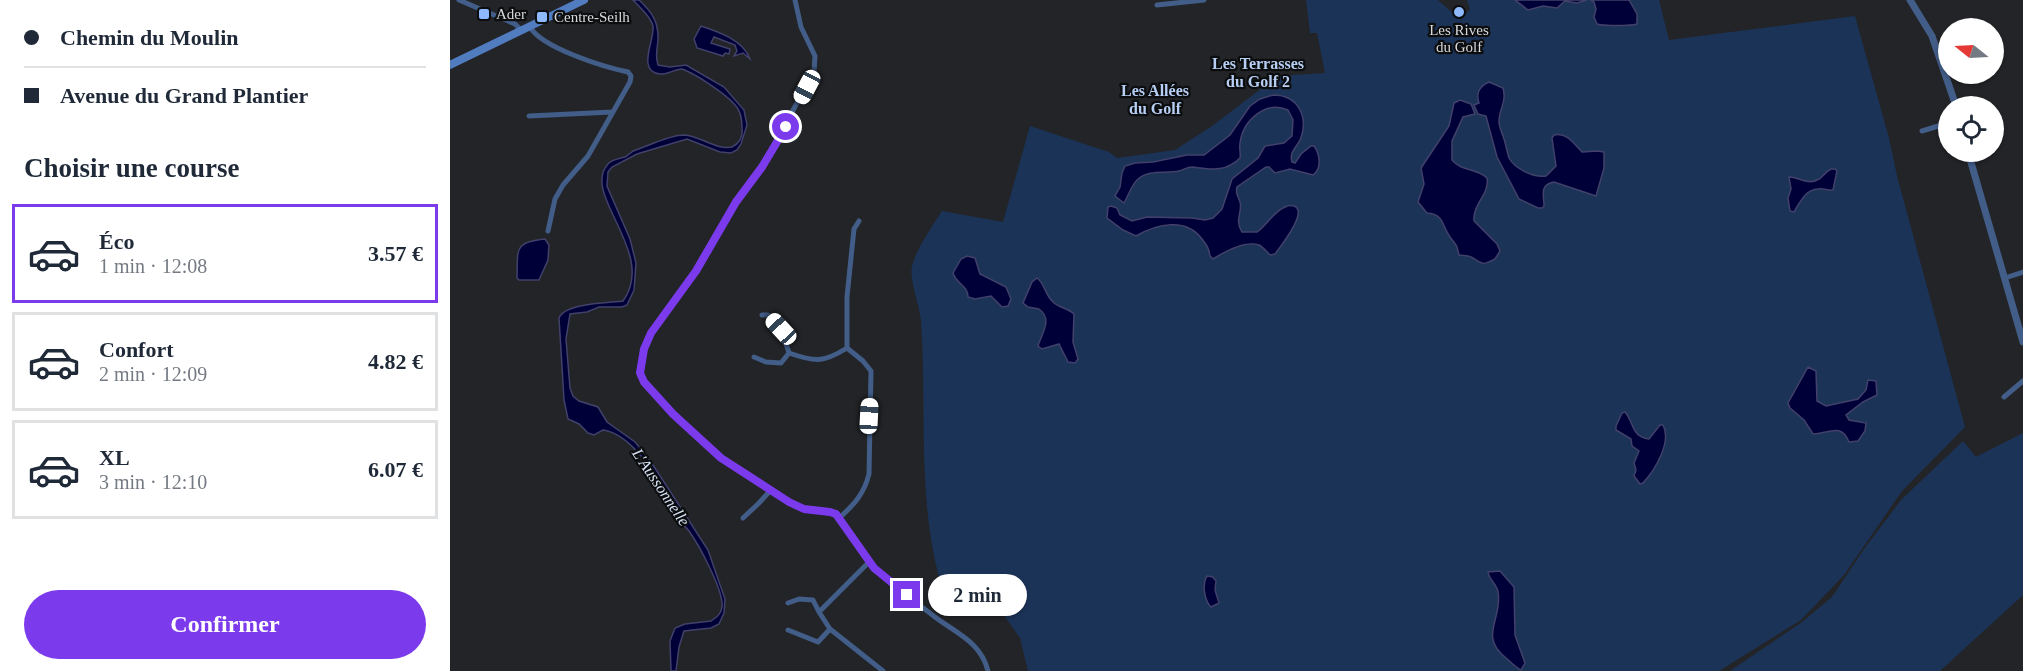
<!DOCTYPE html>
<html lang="fr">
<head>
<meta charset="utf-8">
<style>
	:root { --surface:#fff; --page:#f2f2f3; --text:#1f2937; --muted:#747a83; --line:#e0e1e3; --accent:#7c3aed }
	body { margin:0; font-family:Georgia,serif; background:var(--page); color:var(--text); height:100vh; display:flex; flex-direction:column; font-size:22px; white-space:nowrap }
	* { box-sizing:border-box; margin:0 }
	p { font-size:20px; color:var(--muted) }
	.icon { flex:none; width:33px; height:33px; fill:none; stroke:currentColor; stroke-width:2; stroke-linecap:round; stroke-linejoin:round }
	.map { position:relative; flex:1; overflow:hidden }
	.side { display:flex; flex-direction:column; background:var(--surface); width:450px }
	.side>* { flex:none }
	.banner { display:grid; align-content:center; height:132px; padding:0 24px; background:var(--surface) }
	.needle { width:39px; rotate:288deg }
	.buttons { position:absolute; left:1488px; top:18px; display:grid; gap:12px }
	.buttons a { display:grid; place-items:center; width:66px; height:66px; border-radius:50%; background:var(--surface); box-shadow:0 2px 4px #0004; font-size:30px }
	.end { position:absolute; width:27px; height:27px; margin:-14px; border:8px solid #7c3aed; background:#fff; box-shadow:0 0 0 3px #fff }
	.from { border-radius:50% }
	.bubble { position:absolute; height:42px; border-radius:21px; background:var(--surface); box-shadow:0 2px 4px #0004; font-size:20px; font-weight:800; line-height:42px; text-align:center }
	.car { position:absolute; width:18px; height:36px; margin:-18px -9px; border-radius:8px; box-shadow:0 0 4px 2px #0007; background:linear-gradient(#fff 24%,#345 0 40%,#fff 0 76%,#345 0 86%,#fff 0) }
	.banner b { display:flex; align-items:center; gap:21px; height:57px; font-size:22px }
	.banner b+b { border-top:2px solid var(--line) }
	.banner i { width:15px; height:15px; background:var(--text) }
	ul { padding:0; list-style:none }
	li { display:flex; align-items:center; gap:18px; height:99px; margin:0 12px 9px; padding:0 12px; border:3px solid var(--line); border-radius:0px }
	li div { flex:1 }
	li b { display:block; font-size:22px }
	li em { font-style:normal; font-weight:800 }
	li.on { border-color:var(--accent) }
	li>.icon { width:54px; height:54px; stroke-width:1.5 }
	h2 { padding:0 24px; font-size:27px; line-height:72px }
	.action { display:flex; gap:12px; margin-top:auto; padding:12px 24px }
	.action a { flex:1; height:69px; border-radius:36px; background:var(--accent); color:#fff; font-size:24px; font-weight:800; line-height:69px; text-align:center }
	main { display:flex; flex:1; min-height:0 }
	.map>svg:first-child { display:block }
</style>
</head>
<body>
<main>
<section class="side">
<div class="banner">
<b><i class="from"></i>Chemin du Moulin</b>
<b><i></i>Avenue du Grand Plantier</b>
</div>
<h2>Choisir une course</h2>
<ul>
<li class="on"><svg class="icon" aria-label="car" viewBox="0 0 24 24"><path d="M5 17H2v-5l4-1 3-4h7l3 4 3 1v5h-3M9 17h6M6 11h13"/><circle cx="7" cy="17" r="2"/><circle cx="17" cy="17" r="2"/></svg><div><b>Éco</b><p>1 min · 12:08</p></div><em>3.57 €</em></li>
<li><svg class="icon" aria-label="car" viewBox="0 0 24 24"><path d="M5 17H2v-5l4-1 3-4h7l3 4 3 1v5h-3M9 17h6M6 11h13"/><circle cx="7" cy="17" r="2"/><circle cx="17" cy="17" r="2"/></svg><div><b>Confort</b><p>2 min · 12:09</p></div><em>4.82 €</em></li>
<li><svg class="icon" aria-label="car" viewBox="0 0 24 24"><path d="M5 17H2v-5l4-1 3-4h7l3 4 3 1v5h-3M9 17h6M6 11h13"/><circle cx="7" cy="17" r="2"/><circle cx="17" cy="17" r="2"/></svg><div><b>XL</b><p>3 min · 12:10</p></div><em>6.07 €</em></li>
</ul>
<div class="action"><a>Confirmer</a></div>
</section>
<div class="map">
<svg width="1573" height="671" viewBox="0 0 1573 671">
	<rect width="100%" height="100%" fill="#222427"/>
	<!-- green -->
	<path fill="#1c3358" d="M856 0H988L1011 20 1020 9 1017 0H1209L1219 40 1405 16 1439 138 1447 176 1515 427 1452 491 1394 575 1351 620 1269 671H578L570 638 551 611 489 577C467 494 477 406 471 321 470 307 459 278 462 267 465 251 483 225 492 211L553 222 580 126 659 152 667 158 725 150 762 126 828 76 875 73 867 33H860Z
		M1573 433V595L1490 671H1280L1352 622 1382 597 1414 549 1451 500 1513 441 1526 457Z"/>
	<!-- water -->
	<path fill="#000039" stroke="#41416a" stroke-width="1.5" d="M183 0H189C202 12 209 22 208 41 207 50 205 56 208 65L220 67 236 65 274 87 294 110 297 125 291 144 287 150 281 153 270 152 237 139 187 154 162 167 158 172 157 186 180 239 186 263 184 290 177 305 172 307H149L137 312 120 314 116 339 120 388 123 396 129 401 148 407 157 422 185 442 201 462 258 550 275 599 274 613 269 624 261 628 234 631 229 647 226 671H221L220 641 225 628 235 624 261 621C267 617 271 614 272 607 274 591 249 545 239 531 234 524 224 519 220 511 218 507 220 503 218 498 206 474 181 434 153 430L144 435 138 433 129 424 118 419 114 400 109 318C115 303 159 303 173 301 208 253 130 194 158 164 163 159 169 159 175 157 179 155 181 151 186 150 201 145 219 135 234 135 251 136 265 150 282 147 290 143 293 136 292 128 292 122 291 114 288 109 281 97 246 74 232 69 224 69 218 75 210 74 186 72 205 39 203 26 201 16 189 7 183 0Z
		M1065 0H1137L1127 3 1115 1 1107 8 1093 6 1078 10Z
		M1141 0H1179L1187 14V24C1180 26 1154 26 1147 24L1144 17 1146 9 1144 2Z
		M251 26C269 32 293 40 300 59L293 53 284 56 287 51 285 45 264 37 261 43 280 49 279 54 275 53 273 56 247 48 244 39Z
		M1039 82 1053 88C1057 102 1049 109 1049 121 1049 128 1052 132 1054 139 1056 145 1057 152 1059 158 1065 169 1084 178 1096 176L1106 166 1102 138 1104 135C1117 132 1124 144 1132 152L1147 151 1154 152V168L1146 196 1104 182C1089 185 1094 195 1094 206L1092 208H1088L1069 199 1067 195 1047 157 1036 116 1028 114 1024 105 1029 103C1026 94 1029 86 1039 82Z
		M823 95C849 95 859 118 850 140 846 148 839 152 842 162L845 163 851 154 861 146H864C870 154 872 169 863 175L840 169 825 173 819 167H816L787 187C785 195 788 195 790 202 793 211 784 220 792 232H807C817 225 823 212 835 207 837 206 841 205 844 206 859 211 830 247 825 254L820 255C817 252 813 247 809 245 794 240 774 252 763 259L760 256C759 248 757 246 752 239 736 217 707 224 686 236L673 230 657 218 658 207 661 206 667 208 670 215 682 221 697 217 742 218 755 220 763 218 772 209 782 179 808 158 815 146 834 143 842 136 843 120 838 110C816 100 793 120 790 143 789 149 791 153 790 158 775 173 760 169 742 167 737 167 733 170 729 171 716 174 699 169 688 179 682 184 678 196 674 203L665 196 670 187 672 173 675 166 685 163 703 162 737 155H754L780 135 800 106 810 99Z
		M1010 100 1021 104 1025 114 1013 117 1002 141V160C1012 172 1027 168 1037 178 1040 194 1022 205 1024 221L1047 244 1050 251 1045 259C1033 265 1034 265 1023 258 1019 255 1013 256 1009 255 1006 242 1007 247 1000 237 992 226 994 214 977 213L968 202 974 184 971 168 999 126 1004 103Z
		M1381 169H1385L1387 171 1383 190C1378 191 1374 188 1368 189 1356 189 1350 202 1344 212L1340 211 1338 198 1341 189 1339 177C1349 177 1358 186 1369 179 1374 176 1375 172 1381 169Z
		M95 239 99 245 98 260 89 280H69L67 278C68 250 63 242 95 239Z
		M517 256 525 258 530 274 556 287 561 299 558 306 552 307 541 296 525 299 518 297C518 285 506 284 503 273L511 259Z
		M587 278C595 284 595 295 603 302 609 308 618 308 624 314L623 342 628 359 625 363 618 362 609 344 592 349 588 346C592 333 603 319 589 309L578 307 573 303 582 282Z
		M1358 367 1366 371 1367 401 1376 406 1408 399 1416 390 1418 380 1426 381 1427 395 1413 402 1396 415 1399 420 1416 423 1415 431 1408 441 1399 442C1391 422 1378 434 1363 434L1354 420 1340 408 1338 403Z
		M1175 412C1184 422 1181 437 1199 439L1210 425H1213C1222 442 1205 470 1193 483L1190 484 1184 476 1186 470 1184 463 1189 451 1182 446 1181 439 1166 430V426L1172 413Z
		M1050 571 1064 587 1065 635 1075 663 1071 670C1065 667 1061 662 1056 658 1028 636 1053 619 1048 592 1047 584 1039 580 1038 572Z
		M757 576 763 577 766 581 765 590 769 603 761 607C754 600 752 584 757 576Z"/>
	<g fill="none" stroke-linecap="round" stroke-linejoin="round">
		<!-- minor -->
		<path stroke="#425d88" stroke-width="5" d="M9 0 65 24 70 29 66 32
			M345 0 351 27 365 56 364 72 312 167 287 202 246 271 201 333 194 349 190 373 194 382 223 414 271 458 339 502 354 509 380 511 385 514C395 528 415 560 427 570 445 586 465 602 485 617 506 633 531 642 538 671
			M707 5 754 0
			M80 27C92 48 154 67 178 72L181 76 180 82 138 156 113 185 105 199 98 231
			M79 116 162 112
			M1472 131 1498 123
			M1555 278 1573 272
			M312 315H318L331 329 339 353C365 362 373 363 397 348
			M304 357 316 362 331 363 339 353
			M1554 397 1573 381
			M293 518 308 504 320 491
			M388 519C404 505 414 494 419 474L421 371 413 361 397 348V297L404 229 409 221
			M420 561 369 612 380 629 433 671
			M338 603 349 599 363 600 369 612
			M338 630 368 642 380 629"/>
		<!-- tertiary -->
		<path stroke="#425d88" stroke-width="7" d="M1460 0 1482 36 1506 106
			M1518 152 1573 342"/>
		<!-- secondary -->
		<path stroke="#527cc0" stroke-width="8" d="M0 65 134 0"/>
	</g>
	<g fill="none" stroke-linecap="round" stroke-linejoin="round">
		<!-- route -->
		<path stroke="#7c3aed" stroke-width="8" d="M336 127 312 167 286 202 246 271 201 333 194 349 190 373 194 382 223 414 271 458 339 502 354 509 380 512 386 514 424 568 457 595"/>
	</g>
	<!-- markers -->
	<g fill="#8eb9fd" stroke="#0c0d0f" stroke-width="2">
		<circle cx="1009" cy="12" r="6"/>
		<rect x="28" y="8" width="12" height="12" rx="3"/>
		<rect x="86" y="11" width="12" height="12" rx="3"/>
	</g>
	<g text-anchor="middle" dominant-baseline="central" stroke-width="4.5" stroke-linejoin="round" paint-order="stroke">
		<!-- poi labels -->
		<g font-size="15" fill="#d8d9db" stroke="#0c0d0f" text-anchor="start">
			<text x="46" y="14">Ader</text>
			<text x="104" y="17">Centre-Seilh</text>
			<text x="1009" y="30" text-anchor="middle">Les Rives<tspan x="1009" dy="17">du Golf</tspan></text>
		</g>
		<!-- neighbourhood labels -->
		<g font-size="16" font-weight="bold" fill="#b7cff5" stroke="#0c0d0f">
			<text x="808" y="63">Les Terrasses<tspan x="808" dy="18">du Golf 2</tspan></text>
			<text x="705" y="90">Les Allées<tspan x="705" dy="18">du Golf</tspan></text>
		</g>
		<!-- water labels -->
		<g font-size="16" font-style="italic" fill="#d8e4f6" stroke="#0c0d0f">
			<text transform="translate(211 487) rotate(56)">L'Aussonnelle</text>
		</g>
	</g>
</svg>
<div class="buttons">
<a><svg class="needle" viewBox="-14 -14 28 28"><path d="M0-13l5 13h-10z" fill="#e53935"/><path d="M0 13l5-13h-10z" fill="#747a83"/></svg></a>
<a><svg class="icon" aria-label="locate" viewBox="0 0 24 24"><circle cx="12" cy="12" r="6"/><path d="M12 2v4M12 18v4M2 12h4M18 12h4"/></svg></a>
</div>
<i class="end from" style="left:336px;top:127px"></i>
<i class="end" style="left:457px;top:595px"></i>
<div class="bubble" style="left:478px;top:574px;width:99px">2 min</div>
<i class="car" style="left:357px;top:87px;rotate:208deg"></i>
<i class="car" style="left:331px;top:329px;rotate:317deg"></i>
<i class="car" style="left:419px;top:416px;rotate:3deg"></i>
</div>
</main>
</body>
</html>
